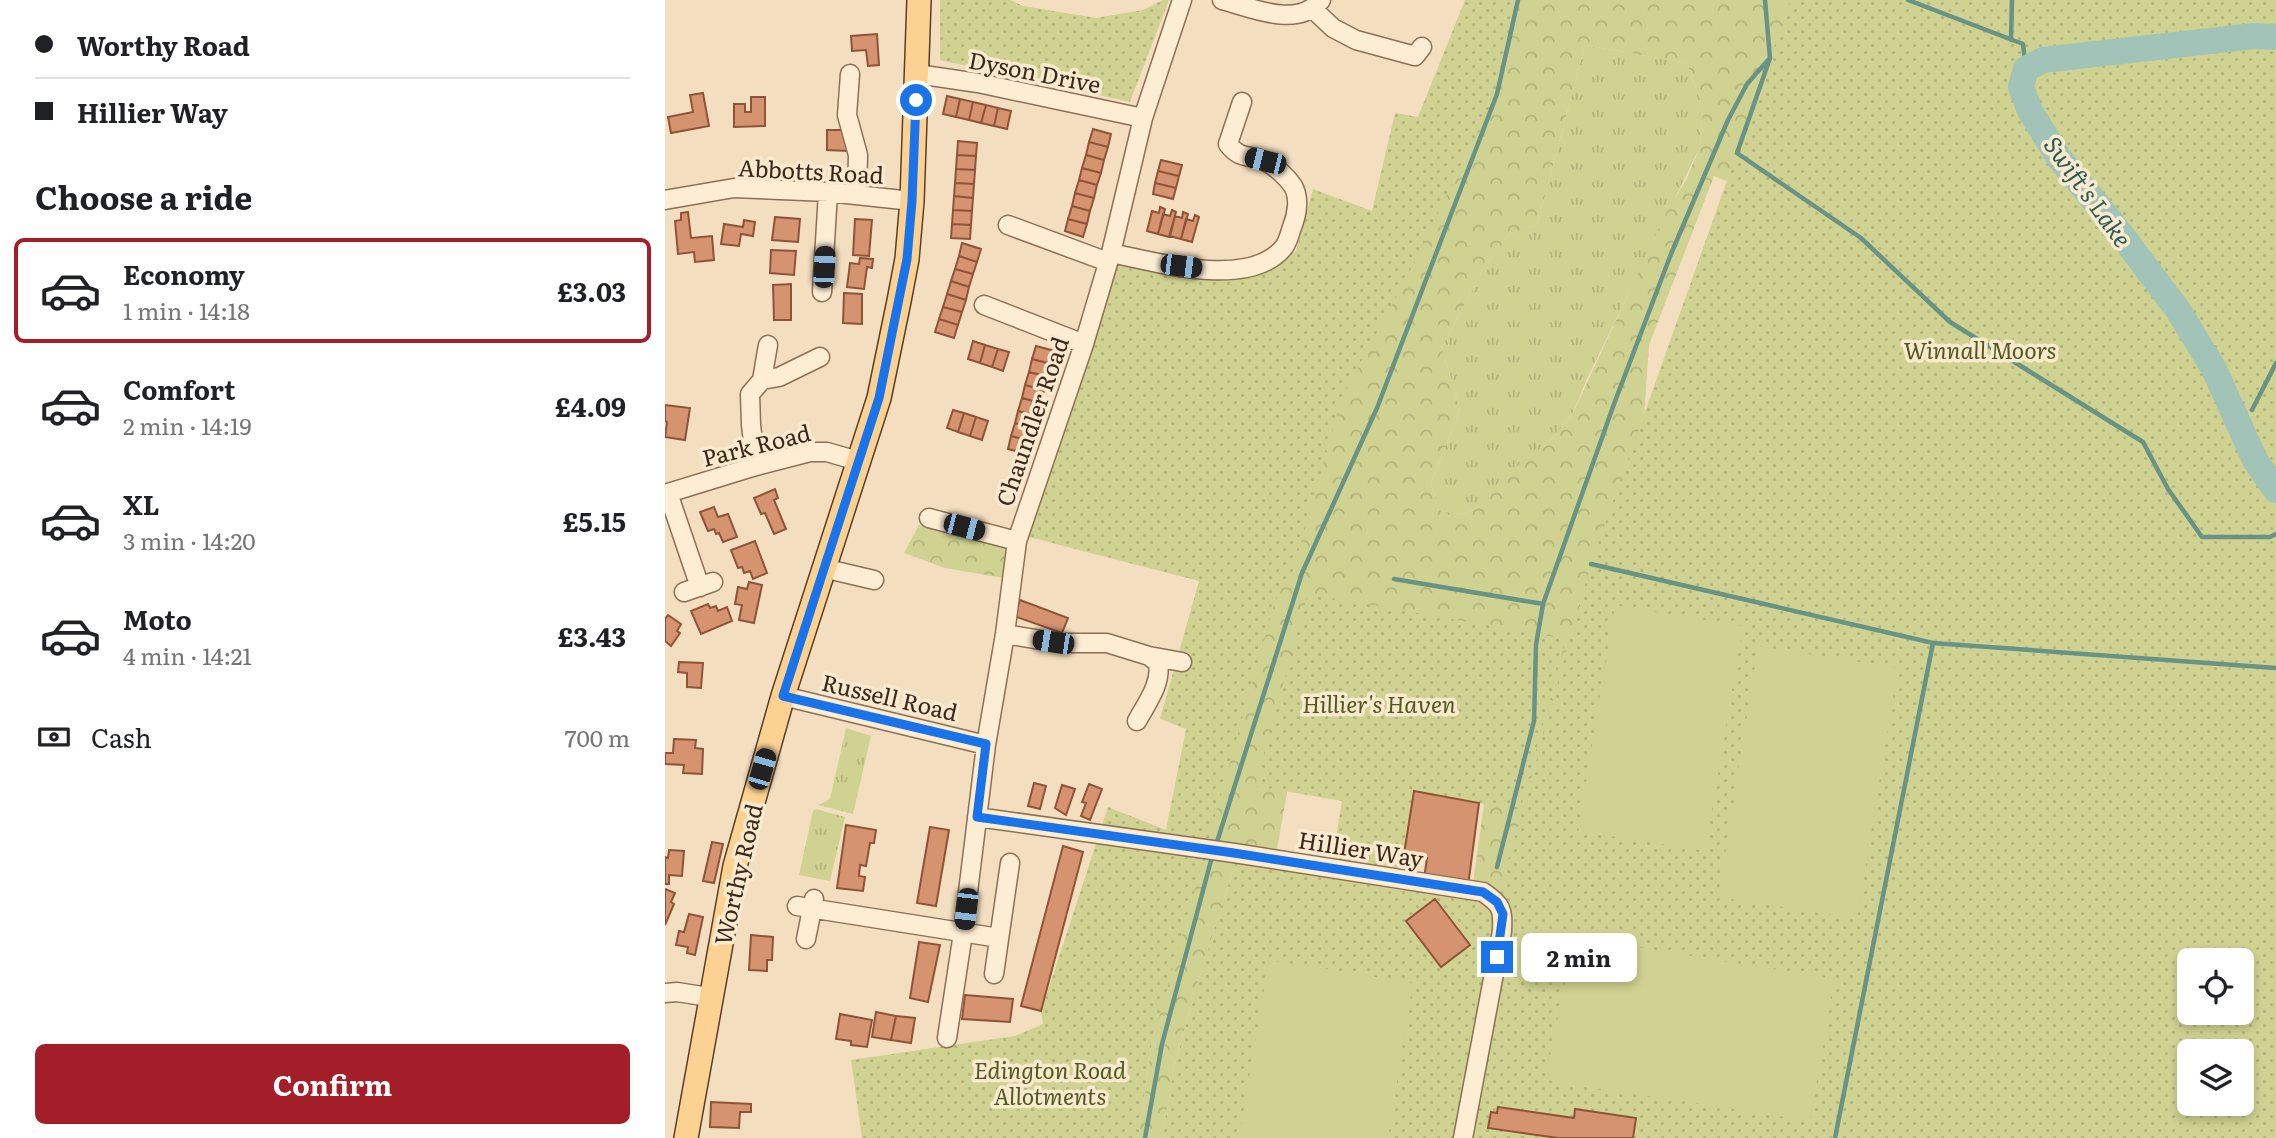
<!DOCTYPE html>
<html lang="en">
<head>
<meta charset="utf-8">
<style>
	:root { --surface:#fff; --page:#f6f6f6; --text:#202124; --muted:#757577; --line:#e0e0e0; --accent:#a31e29 }
	body { margin:0; font-family:Literata,serif; background:var(--page); color:var(--text); height:100vh; display:flex; flex-direction:column; font-size:26px; white-space:nowrap }
	* { box-sizing:border-box; margin:0 }
	p { font-size:23px; color:var(--muted) }
	.icon { flex:none; width:38px; height:38px; fill:none; stroke:currentColor; stroke-width:2; stroke-linecap:round; stroke-linejoin:round }
	.map { position:relative; flex:1; overflow:hidden }
	.drawer { display:flex; flex-direction:column; background:var(--surface); width:665px }
	.drawer>* { flex:none }
	.top-card { display:grid; align-content:center; height:154px; padding:0 35px; background:var(--surface) }
	.controls { position:absolute; left:1512px; top:948px; display:grid; gap:14px }
	.controls a { display:grid; place-items:center; width:77px; height:77px; border-radius:10px; background:var(--surface); box-shadow:0 4px 10px #0003; font-size:35px }
	.end { position:absolute; width:32px; height:32px; margin:-16px; border:9px solid #1a73e8; background:#fff; box-shadow:0 0 0 4px #fff }
	.from { border-radius:50% }
	.bubble { position:absolute; height:49px; border-radius:10px; background:var(--surface); box-shadow:0 4px 10px #0003; font-size:23px; font-weight:700; line-height:49px; text-align:center }
	.car { position:absolute; width:21px; height:42px; margin:-21px -10px; border-radius:9px; box-shadow:0 0 5px 2px #0007; background:linear-gradient(#222 24%,#8ab4d8 0 40%,#222 0 76%,#8ab4d8 0 86%,#222 0) }
	.top-card b { display:flex; align-items:center; gap:24px; height:66px; font-size:26px }
	.top-card b+b { border-top:2px solid var(--line) }
	.top-card i { width:18px; height:18px; background:var(--text) }
	ul { padding:0; list-style:none }
	li { display:flex; align-items:center; gap:21px; height:105px; margin:0 14px 10px; padding:0 21px; border:4px solid transparent; border-radius:10px }
	li div { flex:1 }
	li b { display:block; font-size:26px }
	li em { font-style:normal; font-weight:700 }
	li.active { border-color:var(--accent) }
	li>.icon { width:63px; height:63px; stroke-width:1.5 }
	h2 { padding:0 35px; font-size:32px; line-height:84px }
	.pay { display:flex; align-items:center; gap:18px; height:77px; padding:0 35px; font-size:26px }
	.pay p { margin-inline-start:auto }
	.action { display:flex; gap:14px; margin-top:auto; padding:14px 35px }
	.action a { flex:1; height:80px; border-radius:10px; background:var(--accent); color:#fff; font-size:28px; font-weight:700; line-height:80px; text-align:center }
	main { display:flex; flex:1; min-height:0 }
	.map>svg:first-child { display:block }
</style>
</head>
<body>
<main>
<section class="drawer">
<div class="top-card">
<b><i class="from"></i>Worthy Road</b>
<b><i></i>Hillier Way</b>
</div>
<h2>Choose a ride</h2>
<ul>
<li class="active"><svg class="icon" aria-label="car" viewBox="0 0 24 24"><path d="M5 17H2v-5l4-1 3-4h7l3 4 3 1v5h-3M9 17h6M6 11h13"/><circle cx="7" cy="17" r="2"/><circle cx="17" cy="17" r="2"/></svg><div><b>Economy</b><p>1 min · 14:18</p></div><em>£3.03</em></li>
<li><svg class="icon" aria-label="car" viewBox="0 0 24 24"><path d="M5 17H2v-5l4-1 3-4h7l3 4 3 1v5h-3M9 17h6M6 11h13"/><circle cx="7" cy="17" r="2"/><circle cx="17" cy="17" r="2"/></svg><div><b>Comfort</b><p>2 min · 14:19</p></div><em>£4.09</em></li>
<li><svg class="icon" aria-label="car" viewBox="0 0 24 24"><path d="M5 17H2v-5l4-1 3-4h7l3 4 3 1v5h-3M9 17h6M6 11h13"/><circle cx="7" cy="17" r="2"/><circle cx="17" cy="17" r="2"/></svg><div><b>XL</b><p>3 min · 14:20</p></div><em>£5.15</em></li>
<li><svg class="icon" aria-label="car" viewBox="0 0 24 24"><path d="M5 17H2v-5l4-1 3-4h7l3 4 3 1v5h-3M9 17h6M6 11h13"/><circle cx="7" cy="17" r="2"/><circle cx="17" cy="17" r="2"/></svg><div><b>Moto</b><p>4 min · 14:21</p></div><em>£3.43</em></li>
</ul>
<div class="pay"><svg class="icon" aria-label="cash" viewBox="0 0 24 24"><path d="M3 7h18v10H3z"/><circle cx="12" cy="12" r="2"/></svg>Cash<p>700 m</p></div>
<div class="action"><a>Confirm</a></div>
</section>
<div class="map">
<svg width="1611" height="1138" viewBox="0 0 1611 1138">
	<defs>
		<pattern id="grass-tufts" width="24" height="20" patternUnits="userSpaceOnUse" patternTransform="scale(1.75)"><rect width="24" height="20" fill="#cfd291"/><path d="M3 7l-1-3M5 7V3M7 7l1-3M15 17l-1-3M17 17v-4M19 17l1-3" fill="none" stroke="#b3b47c"/></pattern>
		<pattern id="forest-crowns" width="20" height="18" patternUnits="userSpaceOnUse" patternTransform="scale(1.75)"><rect width="20" height="18" fill="#cfd291"/><path d="M2 6a3 3 0 1 1 6 0M12 15a3 3 0 1 1 6 0" fill="none" stroke="#b3b47c"/></pattern>
		<pattern id="park-dots" width="8" height="8" patternUnits="userSpaceOnUse" patternTransform="scale(1.75)"><rect width="8" height="8" fill="#cfd291"/><path d="M2 2h.1M6 6h.1" fill="none" stroke="#b3b47c" stroke-width="1.8" stroke-linecap="round"/></pattern>
	</defs>
	<rect width="100%" height="100%" fill="#f3dfbf"/>
	<!-- grass -->
	<path fill="url(#grass-tufts)" d="M920 45 1022 63 1038 108 1035 147 922 379 907 415 885 441 837 479 816 506 796 515 773 510 766 482 795 410 777 347 820 266 846 233 872 225Z
		M181 728 206 736 188 814 153 805 165 799Z
		M151 809 180 817 165 881 134 875 148 811Z"/>
	<!-- forest -->
	<path fill="url(#forest-crowns)" fill-rule="evenodd" d="M831 0H1295L1061 181 1049 176 984 345 975 475 844 858 835 893 823 884 808 883 819 804V765L623 764 622 793 611 855 571 861 532 985 509 1068 497 1138H473L487 1043 553 714ZM920 45 1022 63 1038 108 1035 147 1021 180 1000 215 907 415 885 441 836 479 816 506 796 515 773 510 766 482 795 410 777 347 820 266 846 233 872 225Z
		M254 525 338 545 344 555 339 578 280 568 239 553Z"/>
	<!-- park -->
	<path fill="url(#park-dots)" fill-rule="evenodd" d="M275 0H345L358 6 431 18 478 10 498 0H504L465 102 275 60Z
		M800 0H852L832 92 740 280 677 397 625 581 615 589 607 611 487 1043 473 1138H197L186 1060 350 1036 378 1024 376 1012 443 807 501 830 521 729 495 719 534 581 364 537 452 260 586 278 631 251 648 189 707 211 730 113 753 117Z
		M1126 0H1611V1138H497L509 1068 532 985 571 861 832 901 926 564ZM1524 961H1577V1013H1524ZM1524 1052H1577V1104H1524Z
		M643 594 901 639 855 810 749 792 735 875 667 863 677 801 590 786Z"/>
	<!-- pitch -->
	<path fill="#cfd291" d="M950 605 1078 626 1040 851 913 831Z
		M1093 646 1233 668 1192 919 1053 897Z
		M909 937 1169 979 1145 1121 880 1080Z
		M604 960 748 983 723 1138H574Z"/>
	<g fill="none" stroke-linecap="round" stroke-linejoin="round">
		<!-- stream -->
		<path stroke="#689385" stroke-width="4.5" d="M1100 0 1105 58 1072 153 1196 238 1285 322 1478 442 1503 489 1537 537H1605L1611 534
			M1243 0 1358 44 1361 69
			M1346 40 1347 0
			M1587 410 1611 363
			M1576 430 1579 425
			M926 564 1268 643 1170 1138
			M729 579 878 604
			M1268 643 1611 668
			M551 845 637 573 712 408 832 94 853 0
			M832 867 869 721 871 645 878 604 949 404 1006 254 1063 120 1082 84 1105 58
			M480 1138 497 1044 548 853"/>
		<!-- river -->
		<path stroke="#a2c4b8" stroke-width="26" d="M1611 37 1589 36 1378 60 1361 69 1356 87 1365 111 1394 158 1449 225 1513 310 1549 369 1590 460 1611 490"/>
	</g>
	<!-- building -->
	<path fill="#d59370" stroke="#8f5438" stroke-width="2" d="M212 34 214 65 203 66 201 50 187 51 186 36Z
		M38 93 44 126 6 133 3 117 28 112 25 95Z
		M282 96 295 99 291 117 278 114Z
		M86 97H100V126L69 127V104H80V112H86Z
		M295 99 308 102 304 120 291 117Z
		M308 102 321 105 316 123 304 120Z
		M321 105 333 108 329 126 316 123Z
		M333 108 346 111 342 129 329 126Z
		M428 129 446 134 443 147 424 142Z
		M162 130H183V151L162 150Z
		M293 141 312 143 311 156 292 155Z
		M424 142 443 147 439 160 421 155Z
		M292 155 311 156 310 170 291 169Z
		M421 155 439 160 436 173 417 168Z
		M496 160 517 165 514 176 493 171Z
		M417 168 436 173 432 185 414 180Z
		M291 169 310 170 309 184 290 183Z
		M493 171 514 176 511 188 490 183Z
		M414 180 432 185 429 198 410 193Z
		M290 183 309 184 308 198 289 196Z
		M490 183 511 188 508 199 488 194Z
		M410 193 429 198 425 211 407 206Z
		M289 196 308 198 307 211 288 210Z
		M407 206 425 211 422 224 403 219Z
		M495 207 500 209 493 234 482 231 487 211 494 213Z
		M288 210 307 211 306 225 287 224Z
		M507 210 511 212 504 237 493 234 498 214 505 216Z
		M23 212 26 238 47 236 49 260 30 262 29 252 13 254 10 221 16 220V213Z
		M518 212 523 214 516 239 505 236 510 216 517 218Z
		M530 215 534 217 527 242 516 239 521 219 528 221Z
		M110 217 135 219 133 242 107 240Z
		M190 219 207 220 204 256 188 255Z
		M403 219 422 224 418 237 400 231Z
		M79 220 90 222 88 236 76 234 74 246 56 244 59 224 78 227Z
		M287 224 306 225 305 239 286 238Z
		M297 243 316 249 312 262 294 256Z
		M106 250 131 251 129 275 105 273Z
		M294 256 312 262 308 274 290 269Z
		M195 258 208 259 207 268 202 267 199 289 182 287 185 263 194 264Z
		M290 269 308 274 304 287 286 281Z
		M286 281 304 287 301 300 282 294Z
		M126 284V320H109L108 285Z
		M179 293 197 294V324L178 323Z
		M282 294 301 300 297 312 278 307Z
		M278 307 297 312 293 325 274 319Z
		M274 319 293 325 289 338 270 332Z
		M308 341 320 345 315 363 303 359Z
		M320 345 333 349 327 367 315 363Z
		M371 346 390 351 386 364 367 359Z
		M333 349 344 352 338 371 327 367Z
		M367 359 386 364 383 377 364 372Z
		M364 372 383 377 379 390 360 385Z
		M360 385 379 390 376 403 357 398Z
		M357 398 376 403 372 416 353 411Z
		M0 405 25 408 20 440 0 437 2 422 0 421Z
		M288 410 299 413 293 432 282 428Z
		M353 411 372 416 369 429 350 423Z
		M299 413 311 417 305 436 293 432Z
		M311 417 323 421 317 440 305 436Z
		M350 423 369 429 365 441 346 436Z
		M346 436 365 441 362 454 343 449Z
		M110 489 113 498 109 500 121 529 109 534 100 513 96 514 89 498Z
		M49 507 53 517 63 514 72 537 58 542 54 533 51 534 49 529 43 531 35 512Z
		M90 541 102 573 88 579 85 571 79 573 77 567 73 568 66 550Z
		M84 582 97 585 89 623 74 620 77 605 70 604 73 587 82 589Z
		M355 600 403 618 397 633 349 616Z
		M43 604 45 608 51 606 53 611 62 607 67 621 36 634 26 611Z
		M3 615 16 624 12 631 15 633 6 646 0 641V619Z
		M14 662 38 663 36 688 22 687V673L13 672Z
		M9 739 31 740 30 748 38 749 37 774 18 773 19 765 0 764V753H8Z
		M369 783 381 786 375 809 363 806Z
		M424 784 437 789 425 820 416 816 421 803 417 802Z
		M397 785 410 789 401 815 390 808Z
		M749 791 814 803 803 886 759 879 762 858 739 854Z
		M181 825 211 830 209 843H205L201 866 195 865 194 876 200 877 198 891 172 888Z
		M265 827 284 830 271 906 252 903Z
		M47 842 58 844 49 883 38 881Z
		M398 846 418 852 376 1011 356 1006Z
		M4 850 19 851 17 876 4 875V884H0V857L3 858Z
		M0 889 10 893 6 902 9 904 0 925Z
		M770 899 805 945 776 967 741 921Z
		M24 914 38 917 30 955 22 953 23 947 11 945 14 931 19 932Z
		M86 935 108 937 107 960H102V971L84 970Z
		M254 942 275 945 263 1002 245 998Z
		M300 995 348 999 345 1022 297 1019Z
		M211 1012 231 1016 226 1040 207 1037Z
		M175 1014 207 1020 202 1047 186 1045V1041L171 1039Z
		M231 1016 250 1018 246 1043 226 1040Z
		M46 1102 86 1104V1112H75L74 1128 45 1127Z
		M833 1107 909 1118 910 1109 971 1118 968 1138H893L823 1128 826 1112 832 1113Z"/>
	<g fill="none" stroke-linecap="round" stroke-linejoin="round">
		<!-- minor casing -->
		<g stroke="#8e6f55" stroke-width="21">
			<path id="minor" d="M557 0C588 8 632 29 656 0
				M648 9 668 28 691 40 750 56 757 47
				M185 74 182 115 193 155 192 195
				M252 74 313 83 478 118
				M0 200 69 188 163 192 247 201
				M343 225 443 262
				M446 253C491 262 585 290 619 247 623 242 625 233 627 227 632 215 635 198 628 186 622 177 610 166 600 161 584 154 575 160 563 144L577 102
				M157 292 163 192
				M319 305 419 344
				M97 380 114 377 155 357
				M91 466 86 425 85 394 97 380 103 345
				M3 493 35 587
				M0 494 91 466 145 452H162L193 461
				M264 518 352 541
				M158 568 209 580
				M19 592 48 582
				M340 634 394 643H442L484 656 517 662
				M118 696 321 745
				M472 721C481 704 497 684 493 663L484 656
				M312 817 569 853 818 892C837 905 838 909 837 931L798 1138
				M132 906 334 938
				M141 939 149 899
				M329 974 345 863
				M0 993 12 992 44 997
				M282 1038 298 933 321 745 340 634 352 541 419 344 446 253 478 118 517 0"/>
		</g>
		<!-- major casing -->
		<g stroke="#5b3d2a" stroke-width="26">
			<path id="major" d="M21 1138 70 866 118 696 214 398 234 301 242 259 247 201 254 0"/>
		</g>
		<!-- minor -->
		<use href="#minor" stroke="#fdedd3" stroke-width="18"/>
		<!-- major -->
		<use href="#major" stroke="#fbd292" stroke-width="23"/>
	</g>
	<g fill="none" stroke-linecap="round" stroke-linejoin="round">
		<!-- route -->
		<path stroke="#1a73e8" stroke-width="9" d="M251 100 247 201 242 259 214 398 118 696 321 744 312 817 569 853 818 892 832 902 838 914 832 957"/>
	</g>
	<g text-anchor="middle" dominant-baseline="central" stroke-width="7" stroke-linejoin="round" paint-order="stroke">
		<!-- street labels -->
		<g font-size="23" fill="#3b281b" stroke="#f9eacf">
			<text transform="translate(370 71) rotate(11)">Dyson Drive</text>
			<text transform="translate(146 170) rotate(3)">Abbotts Road</text>
			<text transform="translate(366 421) rotate(-71)">Chaundler Road</text>
			<text transform="translate(91 444) rotate(-14)">Park Road</text>
			<text transform="translate(225 696) rotate(13)">Russell Road</text>
			<text transform="translate(696 848) rotate(9)">Hillier Way</text>
			<text transform="translate(72 874) rotate(-77)">Worthy Road</text>
		</g>
		<!-- park labels -->
		<g font-size="23" font-style="italic" fill="#505a1f" stroke="#f9eacf">
			<text x="1315" y="349">Winnall Moors</text>
			<text x="714" y="703">Hillier's Haven</text>
			<text x="385" y="1069">Edington Road<tspan x="385" dy="26">Allotments</tspan></text>
		</g>
		<!-- water labels -->
		<g font-size="24" font-style="italic" fill="#295d56" stroke="#f9eacf">
			<text transform="translate(1424 191) rotate(54)">Swift's Lake</text>
		</g>
	</g>
</svg>
<div class="controls">
<a><svg class="icon" aria-label="locate" viewBox="0 0 24 24"><circle cx="12" cy="12" r="6"/><path d="M12 2v4M12 18v4M2 12h4M18 12h4"/></svg></a>
<a><svg class="icon" aria-label="layers" viewBox="0 0 24 24"><path d="M12 4l9 5-9 5-9-5zM3 14l9 5 9-5"/></svg></a>
</div>
<i class="end from" style="left:251px;top:100px"></i>
<i class="end" style="left:832px;top:957px"></i>
<div class="bubble" style="left:856px;top:933px;width:116px">2 min</div>
<i class="car" style="left:600px;top:161px;rotate:284deg"></i>
<i class="car" style="left:516px;top:266px;rotate:97deg"></i>
<i class="car" style="left:159px;top:267px;rotate:3deg"></i>
<i class="car" style="left:299px;top:527px;rotate:105deg"></i>
<i class="car" style="left:388px;top:642px;rotate:279deg"></i>
<i class="car" style="left:97px;top:769px;rotate:16deg"></i>
<i class="car" style="left:301px;top:909px;rotate:187deg"></i>
</div>
</main>
</body>
</html>
